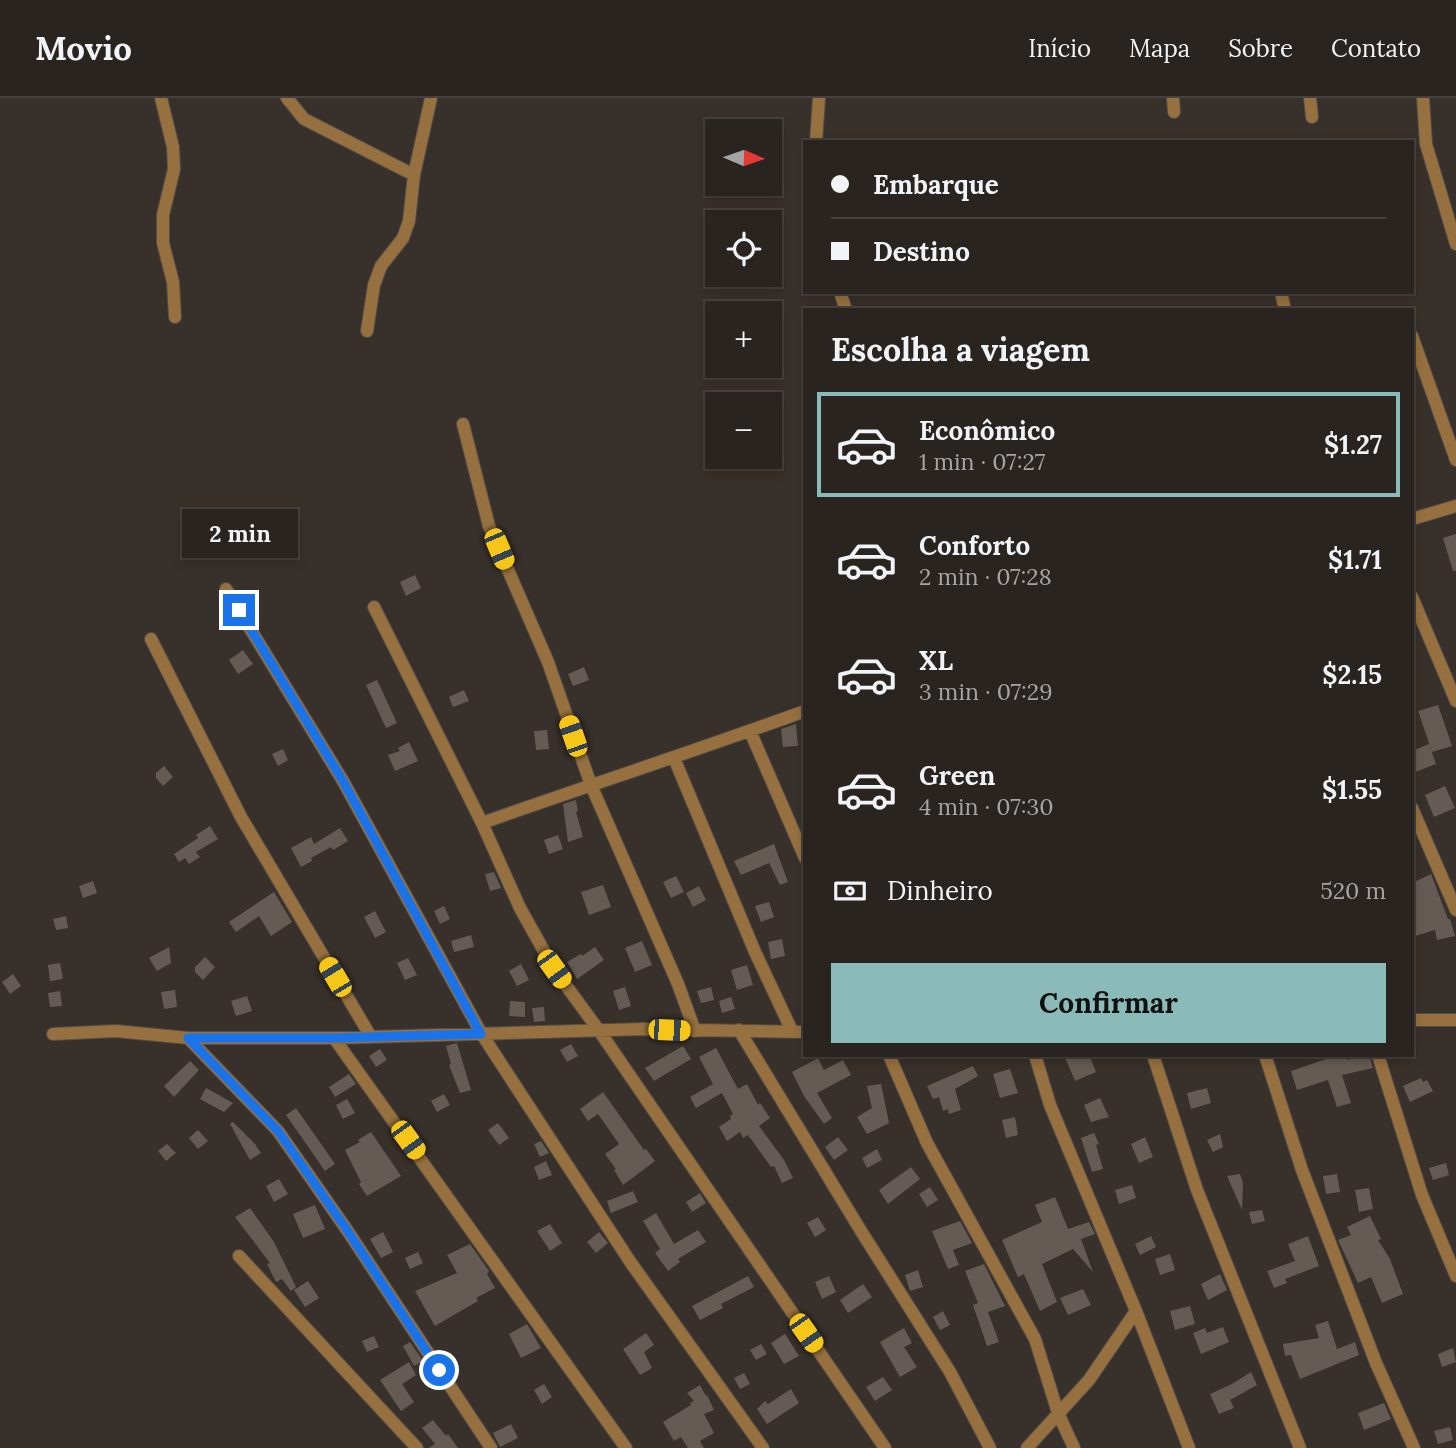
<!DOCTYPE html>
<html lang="pt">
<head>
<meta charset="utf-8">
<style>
	:root { --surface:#2a2420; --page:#322c29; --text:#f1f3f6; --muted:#a5a4a5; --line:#46413e; --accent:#8bbbb9 }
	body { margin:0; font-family:Lora,serif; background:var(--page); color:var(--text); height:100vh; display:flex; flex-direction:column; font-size:26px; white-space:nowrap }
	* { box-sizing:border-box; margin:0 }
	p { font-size:23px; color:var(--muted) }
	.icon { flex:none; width:38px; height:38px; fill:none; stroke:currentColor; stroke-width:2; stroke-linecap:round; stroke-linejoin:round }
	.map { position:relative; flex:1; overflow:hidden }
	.panel { position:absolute; left:803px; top:210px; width:611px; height:749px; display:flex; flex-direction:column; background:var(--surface); border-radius:0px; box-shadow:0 4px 10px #0003,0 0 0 2px var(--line) }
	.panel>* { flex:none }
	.banner { position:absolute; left:803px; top:42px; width:611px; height:154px; border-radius:0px; box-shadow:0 4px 10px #0003,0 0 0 2px var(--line); display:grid; align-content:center; height:154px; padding:0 28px; background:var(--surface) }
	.needle { width:46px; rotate:92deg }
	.tools { position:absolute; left:705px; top:21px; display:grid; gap:14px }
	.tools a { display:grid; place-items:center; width:77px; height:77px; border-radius:0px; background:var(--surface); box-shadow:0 4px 10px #0003,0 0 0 2px var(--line); font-size:35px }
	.end { position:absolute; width:32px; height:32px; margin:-16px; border:9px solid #1a73e8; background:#fff; box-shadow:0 0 0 4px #fff }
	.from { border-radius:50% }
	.bubble { position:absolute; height:49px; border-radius:0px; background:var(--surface); box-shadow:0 4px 10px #0003,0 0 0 2px var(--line); font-size:23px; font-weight:800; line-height:49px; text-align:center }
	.car { position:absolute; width:21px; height:42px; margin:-21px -10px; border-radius:9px; box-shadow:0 0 5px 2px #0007; background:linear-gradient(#f5c518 24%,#345 0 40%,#f5c518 0 76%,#345 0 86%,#f5c518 0) }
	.banner b { display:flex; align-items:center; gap:24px; height:66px; font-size:26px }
	.banner b+b { border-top:2px solid var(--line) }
	.banner i { width:18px; height:18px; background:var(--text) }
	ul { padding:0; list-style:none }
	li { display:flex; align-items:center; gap:21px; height:105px; margin:0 14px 10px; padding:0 14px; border:4px solid transparent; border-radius:0px }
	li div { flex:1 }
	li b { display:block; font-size:26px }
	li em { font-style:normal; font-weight:800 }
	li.active { border-color:var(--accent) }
	li>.icon { width:63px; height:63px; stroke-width:1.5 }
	h2 { padding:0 28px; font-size:32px; line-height:84px }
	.pay { display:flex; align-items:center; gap:18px; height:77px; padding:0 28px; font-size:26px }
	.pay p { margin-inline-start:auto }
	.action { display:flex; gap:14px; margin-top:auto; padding:14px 28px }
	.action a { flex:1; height:80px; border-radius:0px; background:var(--accent); color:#111; font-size:28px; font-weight:800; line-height:80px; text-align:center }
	header { display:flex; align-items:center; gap:42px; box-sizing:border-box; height:98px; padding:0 35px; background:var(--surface); border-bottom:2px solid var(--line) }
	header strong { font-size:33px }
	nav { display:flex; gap:38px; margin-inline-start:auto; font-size:24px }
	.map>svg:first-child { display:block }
</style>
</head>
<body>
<header>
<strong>Movio</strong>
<nav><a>Início</a><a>Mapa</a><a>Sobre</a><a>Contato</a></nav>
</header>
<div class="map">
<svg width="1456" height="1350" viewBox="0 0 1456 1350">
	<rect width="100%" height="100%" fill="#38302a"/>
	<!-- building -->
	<path fill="#655b55" d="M1456 436V473H1453L1443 440Z
		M415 477 421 490 406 498 400 484Z
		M243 552 253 566 238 576 229 562Z
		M584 569 589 582 573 588 568 576Z
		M377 582 397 625 386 630 366 587Z
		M464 592 469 603 453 609 449 599Z
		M1438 607 1452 648 1432 654 1418 613Z
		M796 626 798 648 783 649 781 631Z
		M547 632 549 651 536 652 534 633Z
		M409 644 418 663 395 673 388 657 400 653 398 650Z
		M1429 646 1436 666 1415 674 1412 666V653Z
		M283 651 288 662 278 668 272 656Z
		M164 668 173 679 163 688 156 680V675Z
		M1445 688 1455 710 1434 719 1425 697Z
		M576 702 578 713 576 714 583 739 568 744 563 706Z
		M210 728 218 741 196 754 200 759 189 766 185 760 179 764 174 756 198 740 196 737Z
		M340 730 348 743 333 752 331 749 311 760 312 763 301 769 291 750 311 739 314 746Z
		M558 737 563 751 549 756 544 742Z
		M774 746 788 784 780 787 769 765 741 777 734 763Z
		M494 774 501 790 490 793 485 776Z
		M1431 776 1448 821H1450L1455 838 1437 842 1435 832 1412 839V785Z
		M676 778 684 794 671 800 663 784Z
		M93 783 97 795 83 800 79 788Z
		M603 787 611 809 589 817 581 794Z
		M699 788 706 802 693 809 686 795Z
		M274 794 292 824 271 838 259 818 236 834 229 824Z
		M769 804 774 819 761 824 755 808Z
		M444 808 450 821 440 826 434 813Z
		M375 813 386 834 375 840 364 819Z
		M66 818 68 830 56 832 53 821Z
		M471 837 474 849 454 854 451 843Z
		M782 841 785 858 771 861 768 844Z
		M642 843 652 867 635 874 625 850Z
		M169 849 171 865 157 873 149 860Z
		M595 849 604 862 577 881 567 864 581 856 582 858Z
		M205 859 215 869 203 882 195 874V869Z
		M408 860 417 877 405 882 397 865Z
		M60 865 63 881 50 883 48 867Z
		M521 866 529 882 517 888 509 873Z
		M747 867 753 887 737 892 731 872Z
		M13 876 21 888 10 896 2 884Z
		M625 889 631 908 619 912 613 893Z
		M711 889 714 902 701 905 697 893Z
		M175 892 177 909 164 911 161 894Z
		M60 893 62 908 50 909 48 895Z
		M247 898 252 913 236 918 231 903Z
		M731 899 735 911 722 915 719 903Z
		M510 903 525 904V919L509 918Z
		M544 909 545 923 534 924 532 910Z
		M457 945 471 992 460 995 449 967 451 966 446 948Z
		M571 946 578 958 567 964 560 952Z
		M683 948 691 961 654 983 645 970Z
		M716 950 738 991 747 986 758 1007 760 1005 770 1020 759 1028 784 1062 793 1080 782 1085 774 1068 771 1069 748 1037 743 1040 740 1034 727 1043 719 1029 731 1021 730 1018 733 1016 722 995 696 1010 690 999 713 986 699 959Z
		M380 951 387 962 376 969 369 958Z
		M1064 957H1089L1096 974 1075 983Z
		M1325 957H1345L1347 962 1369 957 1373 970 1342 977 1351 1005 1337 1009 1328 982 1297 992 1291 973 1326 961Z
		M818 960 824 972 843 962 851 977 817 995 832 1020 824 1026 804 998 792 974Z
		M190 963 199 972 174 999 164 988Z
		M973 968 978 978 955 991 961 1012 949 1016 948 1011 943 1013 939 999 933 1001 927 988Z
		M1010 971 1018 995 1000 1000 993 976Z
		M349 976 356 986 335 999 329 989Z
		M1421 980 1423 984 1427 982 1433 993 1410 1004 1403 988Z
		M881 986 889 1025 867 1036 857 1019 872 1010 867 988Z
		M206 990 233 1005 224 1014 200 1001Z
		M1207 990 1211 1005 1191 1011 1187 995Z
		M603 994 644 1052 646 1051 655 1063 623 1087 614 1072 616 1071 605 1056 619 1046 598 1016 588 1023 580 1011Z
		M444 996 450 1007 437 1014 431 1003Z
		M1100 1000 1109 1019 1091 1024 1084 1007Z
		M347 1001 355 1015 343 1021 336 1007Z
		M296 1010 335 1066 325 1073 286 1017Z
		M1015 1019 1018 1037 1006 1040 1002 1022Z
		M233 1024 255 1046 261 1055 250 1062 230 1026Z
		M498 1025 509 1040 499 1047 488 1032Z
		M198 1032 208 1043 198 1051 189 1040Z
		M371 1034 401 1078 367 1098 359 1086 361 1084 345 1052 360 1044 358 1042Z
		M1094 1035 1099 1046 1096 1047 1103 1071 1092 1074 1081 1040Z
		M1220 1036 1223 1049 1213 1054 1207 1042Z
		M838 1039 848 1052 834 1062 825 1049Z
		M1145 1039 1153 1059 1139 1065 1131 1046Z
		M541 1043 549 1055 540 1059 534 1046Z
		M167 1046 176 1055 166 1063 158 1053Z
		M877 1051 882 1062 867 1070 862 1060Z
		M546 1063 552 1077 539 1082 534 1069Z
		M1446 1065 1449 1077 1433 1082 1429 1070Z
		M911 1069 920 1081 888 1106 879 1092Z
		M1240 1076 1243 1085 1242 1112 1227 1078Z
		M1337 1076 1340 1094 1326 1096 1323 1078Z
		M279 1081 288 1096 274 1104 266 1088Z
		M1132 1087 1136 1100 1119 1106 1115 1092Z
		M930 1089 938 1102 927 1109 919 1096Z
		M1369 1090 1373 1111 1359 1114 1355 1092Z
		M633 1093 638 1104 611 1115 607 1103Z
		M700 1095 706 1105 692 1114 686 1104Z
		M1055 1099 1068 1131 1089 1124 1095 1136 1081 1141 1093 1174 1073 1151 1042 1166 1057 1204 1040 1213 1024 1176 1018 1179 1002 1142 1042 1124 1035 1107Z
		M315 1107 325 1131 303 1140 293 1116Z
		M250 1110 274 1144 296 1189 291 1193 282 1181 276 1184 267 1166 270 1165 235 1119Z
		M1262 1112 1265 1123 1252 1126 1249 1114Z
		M656 1115 674 1146 698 1132 706 1144 678 1161 680 1164 668 1173 655 1155 660 1151 643 1123Z
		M1370 1118 1381 1141 1378 1142 1390 1161 1403 1196 1382 1205 1371 1179 1358 1185 1338 1142 1351 1137 1347 1129Z
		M818 1119 826 1132 815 1139 807 1125Z
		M960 1123 972 1145 953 1152 959 1167 948 1171 932 1133Z
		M550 1126 562 1145 550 1153 537 1133Z
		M383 1134 393 1154 381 1160 370 1141Z
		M599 1134 608 1145 596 1155 587 1144Z
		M1151 1138 1156 1149 1140 1157 1135 1146Z
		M1308 1138 1319 1168 1285 1181 1287 1185 1274 1190 1267 1173 1295 1163 1288 1146Z
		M470 1146 489 1173 487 1176 495 1190 476 1200 478 1203 435 1228 415 1193 457 1175 447 1157Z
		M418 1154 423 1165 410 1171 405 1160Z
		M1170 1156 1175 1172 1160 1177 1155 1161Z
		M984 1166 1005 1208 988 1214 999 1244 987 1248 973 1207 978 1205 965 1173Z
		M918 1172 923 1189 910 1193 905 1177Z
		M1220 1176 1227 1192 1208 1202 1201 1186Z
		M748 1178 754 1189 721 1206 723 1210 700 1222 692 1208Z
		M829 1178 836 1194 822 1201 815 1184Z
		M308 1183 319 1200 305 1209 294 1192Z
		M863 1186 872 1199 848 1215 840 1202Z
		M1083 1191 1091 1207 1068 1217 1060 1200Z
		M1190 1208 1195 1226 1175 1232 1170 1213Z
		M943 1213 950 1227 940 1232 933 1219Z
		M1328 1223 1337 1251 1355 1244 1359 1257 1300 1281 1291 1257 1285 1258 1283 1246 1319 1240 1315 1227Z
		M527 1226 541 1250 521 1260 509 1236Z
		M1223 1229 1229 1244 1201 1256 1193 1235 1205 1230 1207 1235Z
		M904 1230 912 1245 904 1249 917 1269 900 1279 880 1244Z
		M646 1235 654 1247 644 1254 652 1270 640 1277 623 1251Z
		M785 1236 799 1258 784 1266 771 1245Z
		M374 1238 379 1249 367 1254 362 1243Z
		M410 1244 423 1263 414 1268 403 1248Z
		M761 1246 767 1256 756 1262 750 1252Z
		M1453 1250 1456 1264 1442 1269 1438 1256Z
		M409 1264 416 1277 402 1286 414 1304 401 1313 380 1282Z
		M1251 1274 1257 1287 1230 1302 1234 1310 1219 1316 1210 1296 1232 1286Z
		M744 1275 750 1286 740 1291 734 1280Z
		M883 1279 892 1292 875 1303 866 1289Z
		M544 1286 552 1299 542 1306 534 1292Z
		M700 1287 706 1298 707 1297 714 1312 704 1316 714 1335 700 1343 704 1350H688L681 1339 674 1343 663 1324 691 1307 690 1305 694 1303 687 1295Z
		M791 1291 799 1305 767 1326 757 1311 765 1303 768 1306Z
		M1384 1305 1391 1321 1364 1332 1358 1315Z
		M433 1322 446 1338 448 1336 458 1350H429L435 1346 422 1330Z
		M511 1326 518 1340 500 1349 493 1335Z
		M1450 1329 1453 1342 1438 1346 1434 1333Z"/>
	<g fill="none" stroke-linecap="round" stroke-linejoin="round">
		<!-- street casing -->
		<g stroke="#554d48" stroke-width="14">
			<path id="street" d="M161 0 173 49 174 71 163 117V145L173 184 175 219
				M287 0 304 21 414 77
				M1173 0 1174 14
				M1310 0 1312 19
				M1423 0 1426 46 1456 146
				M816 44 819 0
				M840 194 846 212
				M1281 194 1285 212
				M367 233 374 187 381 168 403 140 409 123 414 77 431 0
				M1412 238 1456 362
				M463 326 489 428 548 564 591 687 678 886 695 933
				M1412 421 1456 408
				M226 491 343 683 481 935 631 1165 763 1350
				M1412 499 1456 603
				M374 509 482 725 520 810 554 871 600 934 885 1350
				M151 541 241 719 371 939
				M750 633 805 760
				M674 660 755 854 792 933
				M1412 710 1456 812
				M482 725C590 687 698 652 805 613
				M1412 922H1456
				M739 932 861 1133 950 1274 990 1350
				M53 936 116 933 188 940H334L644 931 805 934
				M188 940 278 1033 347 1132 491 1350
				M334 940 626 1350
				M889 957 927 1045 1035 1241 1058 1315 1074 1350
				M1035 957 1050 1007 1136 1213 1189 1350
				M1153 957 1197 1092 1300 1350
				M1265 957 1302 1072 1376 1265 1414 1350
				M1378 957 1422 1097 1456 1178
				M239 1158 417 1350
				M1027 1350 1089 1282 1136 1213"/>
		</g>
		<!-- street -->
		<use href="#street" stroke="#96703f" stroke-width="12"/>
	</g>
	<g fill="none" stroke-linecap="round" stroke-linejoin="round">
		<!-- route -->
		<path stroke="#1a73e8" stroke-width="9" d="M239 512 343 683 481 936 334 940H188L278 1033 347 1132 439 1272"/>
	</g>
</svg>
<div class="tools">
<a><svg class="needle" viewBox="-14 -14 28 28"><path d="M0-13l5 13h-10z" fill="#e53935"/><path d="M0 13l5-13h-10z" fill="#a5a4a5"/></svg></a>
<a><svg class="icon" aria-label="locate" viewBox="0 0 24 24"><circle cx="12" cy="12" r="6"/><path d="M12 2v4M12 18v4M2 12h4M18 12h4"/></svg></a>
<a>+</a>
<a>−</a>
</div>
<i class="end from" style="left:439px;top:1272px"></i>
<i class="end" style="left:239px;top:512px"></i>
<div class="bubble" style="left:182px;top:411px;width:116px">2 min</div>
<i class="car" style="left:499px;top:451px;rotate:157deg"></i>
<i class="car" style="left:573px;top:638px;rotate:341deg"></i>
<i class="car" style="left:554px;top:871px;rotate:144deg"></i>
<i class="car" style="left:335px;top:879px;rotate:329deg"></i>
<i class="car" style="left:669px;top:932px;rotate:92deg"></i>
<i class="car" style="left:408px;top:1042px;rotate:144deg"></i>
<i class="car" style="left:806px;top:1235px;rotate:145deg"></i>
<div class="banner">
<b><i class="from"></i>Embarque</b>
<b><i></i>Destino</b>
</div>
<section class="panel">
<h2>Escolha a viagem</h2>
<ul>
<li class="active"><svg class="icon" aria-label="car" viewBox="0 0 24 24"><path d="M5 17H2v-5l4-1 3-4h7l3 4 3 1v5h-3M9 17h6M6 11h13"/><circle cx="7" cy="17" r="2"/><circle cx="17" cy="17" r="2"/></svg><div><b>Econômico</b><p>1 min · 07:27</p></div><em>$1.27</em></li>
<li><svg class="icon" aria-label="car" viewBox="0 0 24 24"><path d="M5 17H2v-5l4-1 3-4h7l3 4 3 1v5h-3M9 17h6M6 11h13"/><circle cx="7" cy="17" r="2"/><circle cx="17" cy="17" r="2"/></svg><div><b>Conforto</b><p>2 min · 07:28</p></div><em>$1.71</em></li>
<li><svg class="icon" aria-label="car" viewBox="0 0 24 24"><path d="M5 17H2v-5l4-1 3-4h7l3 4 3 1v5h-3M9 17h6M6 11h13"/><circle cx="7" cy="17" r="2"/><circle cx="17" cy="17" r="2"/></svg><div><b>XL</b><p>3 min · 07:29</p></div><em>$2.15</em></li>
<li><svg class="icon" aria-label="car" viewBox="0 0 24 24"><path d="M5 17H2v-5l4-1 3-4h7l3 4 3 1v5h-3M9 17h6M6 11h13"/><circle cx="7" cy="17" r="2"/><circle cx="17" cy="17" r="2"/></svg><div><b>Green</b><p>4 min · 07:30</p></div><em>$1.55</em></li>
</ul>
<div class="pay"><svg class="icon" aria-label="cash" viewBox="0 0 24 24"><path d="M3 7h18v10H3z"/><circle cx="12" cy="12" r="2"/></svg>Dinheiro<p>520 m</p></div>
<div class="action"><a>Confirmar</a></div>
</section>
</div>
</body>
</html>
